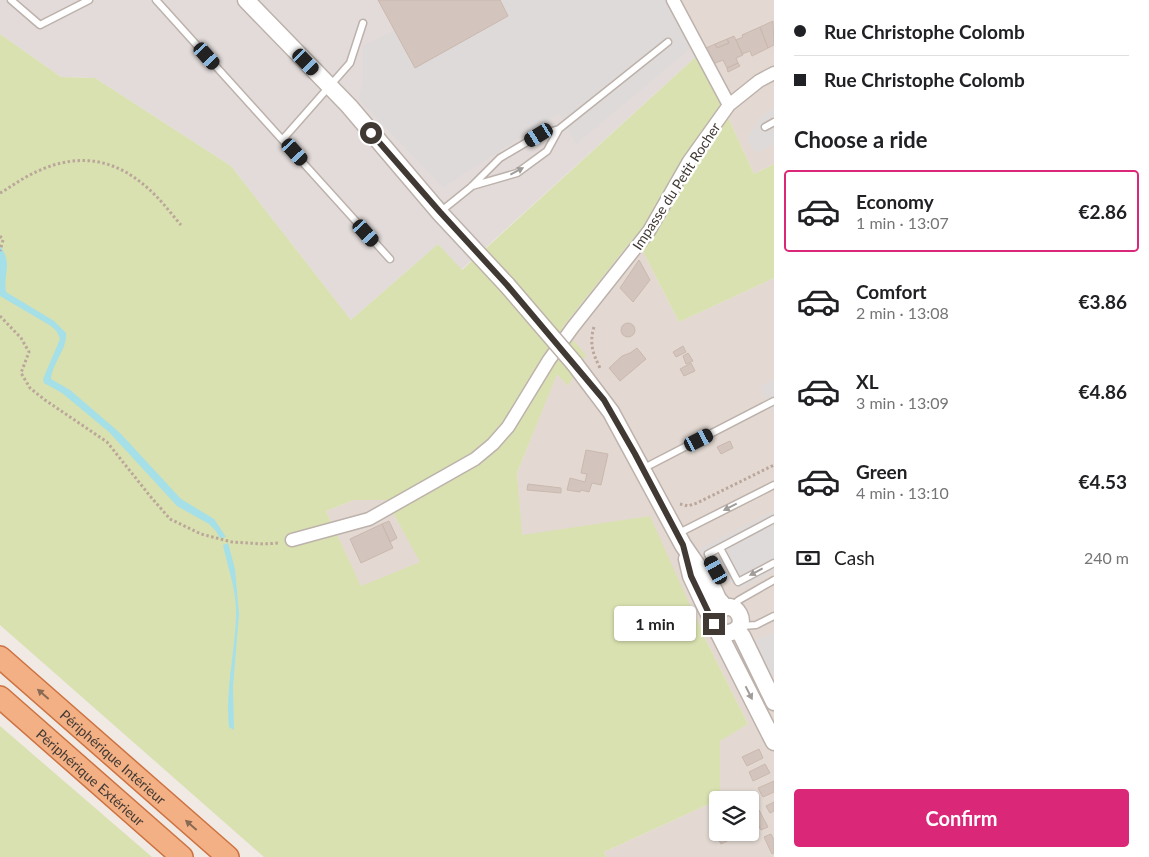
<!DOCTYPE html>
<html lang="en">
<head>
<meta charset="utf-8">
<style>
	:root { --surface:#fff; --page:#f6f6f6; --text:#202124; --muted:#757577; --line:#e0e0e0; --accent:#db2777 }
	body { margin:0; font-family:Lato,sans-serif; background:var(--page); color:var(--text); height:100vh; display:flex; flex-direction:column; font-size:19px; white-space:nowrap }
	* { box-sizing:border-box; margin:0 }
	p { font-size:16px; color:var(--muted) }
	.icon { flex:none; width:28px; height:28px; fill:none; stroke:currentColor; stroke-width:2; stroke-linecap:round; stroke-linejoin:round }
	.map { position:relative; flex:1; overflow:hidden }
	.sheet { display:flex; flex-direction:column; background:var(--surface); width:375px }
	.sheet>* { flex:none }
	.top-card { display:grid; align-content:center; height:110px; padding:0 20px; background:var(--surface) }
	.fabs { position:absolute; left:709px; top:791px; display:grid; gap:10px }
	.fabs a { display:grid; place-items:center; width:50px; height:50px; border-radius:5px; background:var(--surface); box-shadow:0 1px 4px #0004; font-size:25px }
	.end { position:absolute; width:22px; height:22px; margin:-11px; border:6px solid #413934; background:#fff; box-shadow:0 0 0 2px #fff }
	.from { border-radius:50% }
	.bubble { position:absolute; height:35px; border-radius:5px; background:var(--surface); box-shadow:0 1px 4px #0004; font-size:16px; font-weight:700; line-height:35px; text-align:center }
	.car { position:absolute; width:15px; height:30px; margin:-15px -8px; border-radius:6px; box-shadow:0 0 4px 1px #0007; background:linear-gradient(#222 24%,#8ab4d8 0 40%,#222 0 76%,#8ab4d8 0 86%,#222 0) }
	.top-card b { display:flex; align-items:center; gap:18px; height:48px; font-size:19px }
	.top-card b+b { border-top:1px solid var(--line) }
	.top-card i { width:12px; height:12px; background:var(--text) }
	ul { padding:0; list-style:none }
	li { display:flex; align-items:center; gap:15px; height:82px; margin:0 10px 8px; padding:0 10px; border:2px solid transparent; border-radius:5px }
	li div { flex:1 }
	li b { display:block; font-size:19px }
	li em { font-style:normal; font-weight:700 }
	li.current { border-color:var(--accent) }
	li>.icon { width:45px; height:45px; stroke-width:1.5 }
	h2 { padding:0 20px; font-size:22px; line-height:60px }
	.pay { display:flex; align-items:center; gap:12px; height:55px; padding:0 20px; font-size:19px }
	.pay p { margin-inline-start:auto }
	.action { display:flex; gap:10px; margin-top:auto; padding:10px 20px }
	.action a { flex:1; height:58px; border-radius:5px; background:var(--accent); color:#fff; font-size:20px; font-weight:700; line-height:58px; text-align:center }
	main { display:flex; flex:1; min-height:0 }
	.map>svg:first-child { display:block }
</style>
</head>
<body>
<main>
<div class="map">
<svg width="774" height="857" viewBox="0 0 774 857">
	<rect width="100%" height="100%" fill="#f0e9e4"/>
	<!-- residential -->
	<path fill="#e3d9d2" d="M670 0H774V164L754 174 699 54Z
		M635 236 679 322 774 278V857H606L604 852 718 800V832H750V800H718L720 799V740L748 724 704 636 521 535 517 473 557 373 568 386 562 328Z
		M354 500H386L421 562 361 587 326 511Z"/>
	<!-- industrial -->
	<path fill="#e2dbd9" d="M0 0H670L699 54 461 270 438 244 351 320 231 166 95 78 61 77 0 34Z"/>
	<!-- green -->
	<path fill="#d9e1b0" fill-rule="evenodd" d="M0 34 61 77 95 78 231 166 351 320 438 244 462 270 699 54 754 174 774 164V278L679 322 635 236 562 328 586 355 568 386 557 374 517 473 522 535 650 516 704 636 748 724 720 741V799L604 852 606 857H264L0 625ZM354 500H386L420 562 361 586 326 511Z
		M0 726 152 857H0Z"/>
	<!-- parking -->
	<path fill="#dedad9" d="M500 0H668L693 46 576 144 559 113 443 187 359 100 363 81V46L395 30 416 67 508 16Z
		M774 108V144L756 153 747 139 761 117Z
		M774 379V414L760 386Z
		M774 511V571L742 588 711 572 699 549Z
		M774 632V680L755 641Z"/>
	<!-- water -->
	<path fill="#a5dfe8" d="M0 246C13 263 3 274 6 292L54 321 66 333C68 348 52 363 51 379L70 390 120 433 181 499 214 519 226 537 220 538 216 531 209 524 177 506 109 432 62 393 44 383 43 379 60 339C58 331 53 327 46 323L0 296Z
		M228 543 235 569 239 614 233 687 234 730 229 727C225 691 235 653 236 616 237 591 228 569 223 545Z"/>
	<!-- building -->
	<path fill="#d3c5bd" stroke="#cab8ae" d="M378 0H500L508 16 415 68Z
		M773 21 774 45 768 48 760 27Z
		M760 27 768 48 752 56 750 51 742 54 736 40 743 37 742 35Z
		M734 36 743 55 736 58 738 63 727 68 723 60 713 64 704 49 715 44 717 48 729 43 727 39Z
		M727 39 729 43 717 48 715 44Z
		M738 63 740 66 728 72 727 68Z
		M639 260 650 280 633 302 620 288Z
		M621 330a7 7 0 1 1 14 0a7 7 0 1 1-14 0Z
		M683 346 686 352 676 357 673 352Z
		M637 348 646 359 620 381 609 368 622 356 630 353Z
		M688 353 693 361 686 364 683 356Z
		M691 363 695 371 684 376 680 369Z
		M730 441 733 448 721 454 717 447Z
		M586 450 608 454 601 485 592 483 589 492 581 490 580 492 567 490 570 478 585 482 587 474 581 473Z
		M528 484 561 488V493L527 490Z
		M389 521 397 538 390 542 382 524Z
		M382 524 393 548 361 563 350 539Z
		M759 749 763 758 747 766 742 757Z
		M765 764 770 773 753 781 749 772Z
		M774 781V792L763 797 758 788Z
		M774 802V811L770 813 766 806Z
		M759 810 768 827 761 830 752 814Z
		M722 832H735L737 836 721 844 716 835Z
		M771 834 774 840V853L772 854 764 837Z"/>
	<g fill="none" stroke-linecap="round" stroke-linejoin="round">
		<!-- service casing -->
		<g stroke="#bdb2ab" stroke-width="9">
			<path id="service" d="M11 0 40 25 89 0
				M156 0 390 259
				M765 127 774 122
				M283 139 350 63 363 23
				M472 186 517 173 547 151 559 129
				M440 212 471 187 500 158 539 135 559 129 668 42
				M641 468 650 465 774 401
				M677 534 774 485
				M720 548 738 582 774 563
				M715 586C719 574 713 565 708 554L774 519
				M732 606 739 600 774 580
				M741 626 756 625 774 616"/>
		</g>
		<!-- minor casing -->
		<g stroke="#bdb2ab" stroke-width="15">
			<path id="minor" d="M673 0 729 105
				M292 540 369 519 475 459 493 444 508 427 549 360 573 327 649 231 689 161 729 105 759 81 774 73"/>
		</g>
		<!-- tertiary casing -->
		<g stroke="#bdb2ab" stroke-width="19">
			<path id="tertiary" d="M246 0 349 106 440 213 507 285
				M574 363 611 412 683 545 714 590 718 599 725 607
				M687 559 691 576 706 608 774 742
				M718 612C735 594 754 629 728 633
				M737 630 742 636 774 702"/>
		</g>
		<!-- trunk casing -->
		<g stroke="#cd7241" stroke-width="24">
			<g id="trunk">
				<path id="s1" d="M0 657 228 857"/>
				<path id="s2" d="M0 697 182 857"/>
			</g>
		</g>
		<!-- path -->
		<path stroke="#bba69a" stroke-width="3" stroke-dasharray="2.5 2.5" stroke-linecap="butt" d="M0 193C9 188 17 182 26 177 75 150 117 156 156 196 165 205 173 216 181 225
			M0 236 3 240 0 251
			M0 316 21 338 29 352 21 373 30 388 45 400 107 442 150 496 170 519 201 534 232 542 263 544 279 543
			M594 327C589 343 593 354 600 368
			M680 504 688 506 697 503 774 465"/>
		<!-- service -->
		<use href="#service" stroke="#fff" stroke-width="6"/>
		<!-- minor -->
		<use href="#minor" stroke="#fff" stroke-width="12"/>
		<!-- tertiary -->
		<use href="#tertiary" stroke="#fff" stroke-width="16"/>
		<!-- trunk -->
		<use href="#trunk" stroke="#f2b084" stroke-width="21"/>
		<!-- tertiary-bridge casing -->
		<g stroke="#bdb2ab" stroke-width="19" stroke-linecap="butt">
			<path id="tertiary-bridge" d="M507 285 574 363"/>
		</g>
		<!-- tertiary-bridge -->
		<use href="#tertiary-bridge" stroke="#fff" stroke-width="16"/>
	</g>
	<!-- one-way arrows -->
	<defs><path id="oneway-solid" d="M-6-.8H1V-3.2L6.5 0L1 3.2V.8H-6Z" transform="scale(1.25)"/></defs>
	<g fill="#a09c9a">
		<use href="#oneway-solid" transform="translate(517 171) rotate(-28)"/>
		<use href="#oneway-solid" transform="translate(730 507) rotate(153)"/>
		<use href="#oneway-solid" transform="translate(756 572) rotate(152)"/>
		<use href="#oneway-solid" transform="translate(749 693) rotate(63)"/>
	</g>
	<g fill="#886954">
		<use href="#oneway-solid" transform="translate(43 694) rotate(-139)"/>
		<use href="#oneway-solid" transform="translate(191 825) rotate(-139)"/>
	</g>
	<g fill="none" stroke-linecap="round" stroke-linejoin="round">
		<!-- route -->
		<path stroke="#413934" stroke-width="6" d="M371 133 440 212 507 285 604 400 635 454 683 545 691 576 714 624"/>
	</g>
	<g text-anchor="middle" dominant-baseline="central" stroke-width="5" stroke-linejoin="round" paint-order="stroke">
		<!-- street labels -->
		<g font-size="14" fill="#413934" stroke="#fff">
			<text transform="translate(676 186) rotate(-57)">Impasse du Petit Rocher</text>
			<text stroke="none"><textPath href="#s1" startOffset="151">Périphérique Intérieur</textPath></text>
			<text stroke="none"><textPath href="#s2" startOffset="121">Périphérique Extérieur</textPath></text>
		</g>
	</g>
</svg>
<div class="fabs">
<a><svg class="icon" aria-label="layers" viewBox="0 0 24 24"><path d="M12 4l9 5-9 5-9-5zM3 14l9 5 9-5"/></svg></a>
</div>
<i class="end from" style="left:371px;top:133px"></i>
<i class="end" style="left:714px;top:624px"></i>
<div class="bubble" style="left:614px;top:606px;width:82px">1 min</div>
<i class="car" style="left:207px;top:56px;rotate:138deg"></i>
<i class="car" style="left:306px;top:62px;rotate:136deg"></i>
<i class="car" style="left:539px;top:135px;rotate:239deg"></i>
<i class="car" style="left:295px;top:152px;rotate:138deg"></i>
<i class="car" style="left:366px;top:233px;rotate:138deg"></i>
<i class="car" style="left:699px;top:440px;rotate:63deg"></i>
<i class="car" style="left:716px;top:570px;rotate:331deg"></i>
</div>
<section class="sheet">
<div class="top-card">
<b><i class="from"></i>Rue Christophe Colomb</b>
<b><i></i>Rue Christophe Colomb</b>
</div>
<h2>Choose a ride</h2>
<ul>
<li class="current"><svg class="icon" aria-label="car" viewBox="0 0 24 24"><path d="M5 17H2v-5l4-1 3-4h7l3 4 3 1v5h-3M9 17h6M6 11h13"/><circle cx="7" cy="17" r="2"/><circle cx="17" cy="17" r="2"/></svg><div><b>Economy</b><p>1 min · 13:07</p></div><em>€2.86</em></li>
<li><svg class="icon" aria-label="car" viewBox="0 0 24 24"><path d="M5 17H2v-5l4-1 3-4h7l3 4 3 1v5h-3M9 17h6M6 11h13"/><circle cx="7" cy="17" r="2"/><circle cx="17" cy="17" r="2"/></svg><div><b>Comfort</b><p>2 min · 13:08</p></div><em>€3.86</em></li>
<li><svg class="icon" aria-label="car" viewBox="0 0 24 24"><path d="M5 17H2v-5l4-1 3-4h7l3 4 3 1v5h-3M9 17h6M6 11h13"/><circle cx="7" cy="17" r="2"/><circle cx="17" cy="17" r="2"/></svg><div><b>XL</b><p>3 min · 13:09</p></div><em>€4.86</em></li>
<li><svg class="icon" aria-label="car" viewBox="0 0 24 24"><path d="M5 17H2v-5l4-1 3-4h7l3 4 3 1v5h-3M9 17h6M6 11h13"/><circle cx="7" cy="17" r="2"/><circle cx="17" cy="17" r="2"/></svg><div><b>Green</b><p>4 min · 13:10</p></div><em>€4.53</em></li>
</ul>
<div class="pay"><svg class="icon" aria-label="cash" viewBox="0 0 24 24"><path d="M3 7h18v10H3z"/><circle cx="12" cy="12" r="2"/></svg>Cash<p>240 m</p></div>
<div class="action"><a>Confirm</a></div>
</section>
</main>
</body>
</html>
